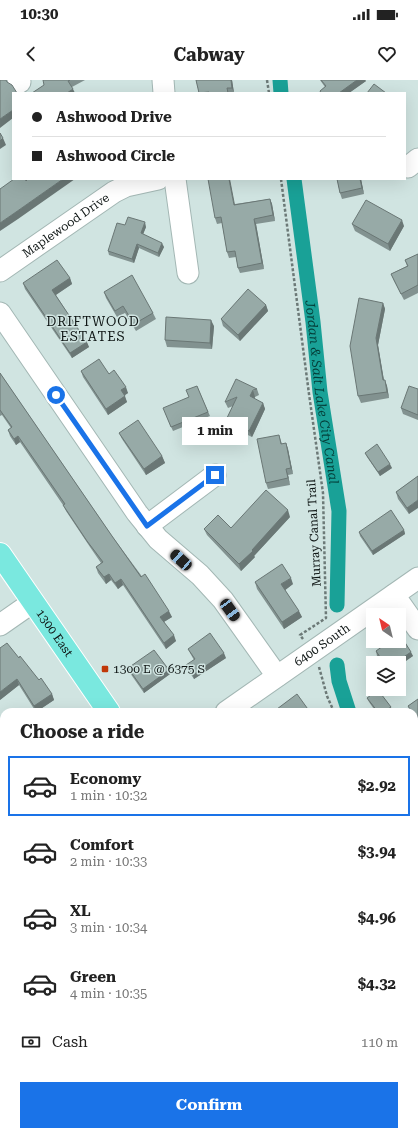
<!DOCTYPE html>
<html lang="en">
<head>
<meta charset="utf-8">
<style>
	:root { --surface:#fff; --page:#f6f6f6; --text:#222; --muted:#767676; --line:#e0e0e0; --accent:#1a73e8 }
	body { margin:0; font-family:"Roboto Serif",serif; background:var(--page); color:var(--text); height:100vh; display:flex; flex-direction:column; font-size:15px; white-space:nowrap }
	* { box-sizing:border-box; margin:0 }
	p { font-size:13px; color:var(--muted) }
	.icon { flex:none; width:22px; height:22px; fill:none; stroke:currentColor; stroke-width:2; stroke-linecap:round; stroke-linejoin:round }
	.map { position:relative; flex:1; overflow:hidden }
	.side { position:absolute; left:0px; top:628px; width:418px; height:428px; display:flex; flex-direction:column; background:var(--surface); border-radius:12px 12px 0 0; box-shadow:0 4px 16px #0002 }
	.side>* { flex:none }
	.guide { position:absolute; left:12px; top:12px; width:394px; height:88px; border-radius:0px; box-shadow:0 4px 16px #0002; display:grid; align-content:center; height:88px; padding:0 20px; background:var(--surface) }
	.needle { width:26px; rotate:325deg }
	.buttons { position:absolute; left:366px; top:528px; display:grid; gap:8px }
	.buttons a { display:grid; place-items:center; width:40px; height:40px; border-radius:0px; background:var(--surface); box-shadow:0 4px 16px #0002; font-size:20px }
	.end { position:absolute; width:18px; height:18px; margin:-9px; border:5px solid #1a73e8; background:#fff; box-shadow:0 0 0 2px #fff }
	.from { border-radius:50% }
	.bubble { position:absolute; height:28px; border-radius:0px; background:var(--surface); box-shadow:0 4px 16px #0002; font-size:13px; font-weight:700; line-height:28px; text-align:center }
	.car { position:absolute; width:12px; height:24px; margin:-12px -6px; border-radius:5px; box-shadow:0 0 3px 1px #0007; background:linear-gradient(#222 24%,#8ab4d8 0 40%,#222 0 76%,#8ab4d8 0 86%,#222 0) }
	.guide b { display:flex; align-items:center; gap:14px; height:38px; font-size:15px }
	.guide b+b { border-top:1px solid var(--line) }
	.guide i { width:10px; height:10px; background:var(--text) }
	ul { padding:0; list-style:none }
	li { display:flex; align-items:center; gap:12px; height:60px; margin:0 8px 6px; padding:0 12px; border:2px solid transparent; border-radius:0px }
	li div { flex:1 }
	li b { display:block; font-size:15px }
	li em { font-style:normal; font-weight:700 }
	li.current { border-color:var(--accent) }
	li>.icon { width:36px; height:36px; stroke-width:1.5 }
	h2 { padding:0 20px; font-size:18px; line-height:48px }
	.pay { display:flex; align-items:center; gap:10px; height:44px; padding:0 20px; font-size:15px }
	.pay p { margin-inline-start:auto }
	.action { display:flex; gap:8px; margin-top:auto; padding:8px 20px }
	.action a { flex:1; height:46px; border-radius:0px; background:var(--accent); color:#fff; font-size:16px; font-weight:700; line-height:46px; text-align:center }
	.status { display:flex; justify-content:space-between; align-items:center; height:28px; padding:0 20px; background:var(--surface); direction:ltr }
	.status svg { height:11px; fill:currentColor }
	header { display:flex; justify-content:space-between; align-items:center; height:52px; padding:0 20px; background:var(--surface); font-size:18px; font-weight:700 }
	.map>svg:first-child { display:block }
</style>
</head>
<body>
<div class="status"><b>10:30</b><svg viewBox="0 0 49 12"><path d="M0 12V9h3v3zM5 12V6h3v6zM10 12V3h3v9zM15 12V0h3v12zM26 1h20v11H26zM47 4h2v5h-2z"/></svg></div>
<header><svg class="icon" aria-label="back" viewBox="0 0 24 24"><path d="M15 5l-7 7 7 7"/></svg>Cabway<svg class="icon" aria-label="heart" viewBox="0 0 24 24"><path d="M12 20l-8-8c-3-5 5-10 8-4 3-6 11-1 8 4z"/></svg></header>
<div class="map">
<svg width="418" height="1056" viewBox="0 0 418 1056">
	<rect width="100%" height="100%" fill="#d0e4e1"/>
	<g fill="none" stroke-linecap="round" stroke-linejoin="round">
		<!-- canal -->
		<g stroke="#19a197" stroke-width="15">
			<path d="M280 0 281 13"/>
			<path id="s1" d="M294 99 313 242 320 312 339 431 337 525"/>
			<path d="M337 585 339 601 349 632"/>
			<path d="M414 704 418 708"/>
			<path d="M414 826 418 813"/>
			<path d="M294 1056 298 1052"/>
		</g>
		<!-- minor casing -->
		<g stroke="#a3b7b4" stroke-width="23">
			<g id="minor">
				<path d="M18 0 20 2"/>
				<path d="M163 0 164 13"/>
				<path d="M408 87 418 79"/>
				<path d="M175 99 188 193"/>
				<path id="s2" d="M0 191 114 112 126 106 158 99"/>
				<path d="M0 233 137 433 158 459 200 495 223 520 277 596"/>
				<path d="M147 446 215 395"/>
				<path d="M394 515 418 549"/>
				<path d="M0 545 33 522"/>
				<path id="s3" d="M226 632 418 498"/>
				<path d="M0 724 4 721"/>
				<path d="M0 981 4 978"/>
				<path d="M104 1052 106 1056"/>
			</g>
		</g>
		<!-- major casing -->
		<g stroke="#fff" stroke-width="24">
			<g id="major">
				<path id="s4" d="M0 474 109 632"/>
				<path d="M397 1052 400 1056"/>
			</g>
		</g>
		<!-- path -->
		<path stroke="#6c7977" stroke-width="2.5" stroke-dasharray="3 2" stroke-linecap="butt" d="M267 0 269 13
			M281 99 309 314 323 413 326 538 300 555 303 559
			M319 587 327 616 334 632
			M414 744 416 761 414 766
			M276 1056 282 1052"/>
		<!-- minor -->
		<use href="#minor" stroke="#fff" stroke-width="21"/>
		<!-- major -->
		<use href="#major" stroke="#7ae8df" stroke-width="22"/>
	</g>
	<!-- wall -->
	<path fill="#829290" d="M43 0H85L72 7Z
		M196 0H232L234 13H199Z
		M320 0H365L366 1 349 13H320V11L325 7Z
		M337 99H361L364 114 342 119 340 113Z
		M270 119 272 124 275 141 256 144 264 189 240 193 238 188 236 177 229 178 227 172 222 143 217 144 215 138 235 124Z
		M352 144 404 146 390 171 355 151Z
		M125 145 146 147 143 154 164 167 159 177 139 168 134 183 109 175 108 171Z
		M418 174V213L404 220 394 201 391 194 407 186 405 180Z
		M70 198 72 204 56 215 89 267 72 278 25 209 23 203Z
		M104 212 153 233 156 239 136 251 125 233 117 237 106 218Z
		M383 223 385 229 378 265 384 300 387 306 389 318 361 323 358 316Z
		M266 225 268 231 240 261 223 246 221 239Z
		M214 246 212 269 167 267 165 260Z
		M81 291 109 294 128 313 124 316 127 322 108 335 83 297Z
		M0 293 112 456 172 537 164 542 176 561 166 569 123 505 118 509 111 500 106 504 98 493 96 487 101 483 90 467 66 431 63 425 20 362 16 365 10 356 8 350 11 348 2 335 0 336Z
		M197 306 210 336 173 351 165 333 189 317Z
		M257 309 259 315 255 317 254 319 263 323 265 329 252 357 229 346 226 340 233 326 228 328 225 322Z
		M418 309V340L403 334 401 328Z
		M119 353 162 376 165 383 146 395 122 359Z
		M279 355 282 364 286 363 288 369 293 394 288 395 290 405 268 409 266 403Z
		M365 373 392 388 380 396 367 377Z
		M418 396 409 434 398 419 396 412Z
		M290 437 254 476 255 477 241 491 207 455 204 449 231 448Z
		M404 450 405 454 373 475 360 456 359 452Z
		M255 502 293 504 285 510 302 537 284 549 257 509Z
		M389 561H399L413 576 399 583H382L377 576 376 571 389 562Z
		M188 569 226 578 194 599 188 590 186 585 194 580 190 573Z
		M19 578 52 614 54 620 36 632 19 605 0 620Z
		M128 588 170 594 144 613 130 593Z
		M373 590V602L370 598 368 593Z
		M367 618 392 631 391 632H376L369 622Z
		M418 619V644L414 638V632H410L408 626Z
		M414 895 418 896V917L414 916Z
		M35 1052H72L74 1056H38Z"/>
	<!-- shaded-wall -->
	<path fill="#6a7775" d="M231 0H232L234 13 232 8Z
		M357 0H365L366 1 349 13H339Z
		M73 9 75 13H67Z
		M13 30V38L0 48V39Z
		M3 58 6 65 0 69V61Z
		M63 99H75L18 139 0 151V143Z
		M229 99H230L236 130 234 125Z
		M360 99H361L364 114 362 108Z
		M270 119 272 124 275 141 273 135Z
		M254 139 256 144 264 189 262 183Z
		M402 140 404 146 390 171 388 164Z
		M145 142 146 147 142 157 141 153Z
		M162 163 164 167 159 177 158 173Z
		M137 164 139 168 134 183 132 179Z
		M70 198 72 204 54 216 52 210Z
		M383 223 385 229 378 265 385 307 383 300 376 258Z
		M266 225 268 231 240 261 238 255Z
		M211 240 214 246 212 269 210 263Z
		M87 262 89 267 72 278 70 273Z
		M385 300 387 306 389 318 387 312Z
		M126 307 128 313 123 316 121 310Z
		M253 310 255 317 252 323 250 316Z
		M125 316 127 322 108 335 106 329Z
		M263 323 265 329 252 357 249 351Z
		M18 356 20 362 16 365 14 359Z
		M286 363 288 369 293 394 291 388Z
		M162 376 165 383 146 395 144 389Z
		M390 384 392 388 380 396 378 392Z
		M286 389 288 395 290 405 288 398Z
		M418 420V428L409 434 407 428Z
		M288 430 290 437 254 476 255 477 241 491 239 484Z
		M404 450 405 454 373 475 372 471Z
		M109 494 111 500 106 504 104 497Z
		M291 498 293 504 284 511 281 504Z
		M121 499 123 505 118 509 115 503Z
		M169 531 172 537 162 543 160 537Z
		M299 531 302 537 284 549 282 542Z
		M174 555 176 561 166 569 164 563Z
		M411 572 413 576 399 586V583H395Z
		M224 573 226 578 194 599 193 595Z
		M169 590 170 594 144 613 143 609Z
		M17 599 19 605 0 620V612Z
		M379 609H384L380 612Z
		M52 614 54 620 36 632 34 626Z
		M391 627 392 631 391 632H383Z
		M4 811V818L0 821V813Z
		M4 928V935L0 938V931Z"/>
	<!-- building -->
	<path fill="#97aaa7" stroke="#6a7775" d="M0 0H6L7 2 12 5 17 13H13V30L0 39Z
		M43 0H70L68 1 73 9 67 13H32L44 5Z
		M196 0H231L232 8H227L228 13H210L209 12 199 13Z
		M321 0H357L339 13H321L320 11 326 6Z
		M374 4 386 13H367Z
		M0 53 3 58 0 61Z
		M14 99H25L26 101 28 99H63L16 132 0 143V109Z
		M208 99H229L234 125 270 119 273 135 254 139 262 183 238 188 235 171 227 172 221 137 215 138Z
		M337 99H360L362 108 340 113Z
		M366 120 402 140 388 164 352 144Z
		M128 137 145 142 141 153 162 163 158 173 137 164 132 179 108 171 117 143 125 145Z
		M418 174V205L401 214 391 194 408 186 405 180Z
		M57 180 70 198 52 210 87 262 70 273 23 203Z
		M132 195 153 233 134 244 123 226 115 231 104 212Z
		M248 209 266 225 238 255 221 239Z
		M359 218 383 223 376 258 383 300H385L387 312 358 316 350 266Z
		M166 237 211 240 210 263 165 260Z
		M99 279 109 294 114 290 126 307 121 310 125 316 106 329 81 291Z
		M0 293 112 456 141 497 145 494 169 531 160 537 174 555 164 563 121 499 115 503 109 494 104 497 96 487 103 482 87 461 63 425 65 424 18 356 14 359 8 350 12 347 0 330Z
		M236 299 257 309 253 310 250 316 263 323 249 351 226 340 237 317 225 322Z
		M197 306 208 332 171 347 163 328 189 317 186 310Z
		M409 306 418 309V335L401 328Z
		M138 340 162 376 144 389 119 353Z
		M279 355 281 364 286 363 291 388 286 389 288 398 266 403 257 359Z
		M377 364 390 384 378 392 365 373Z
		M418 396V420L407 428 396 412Z
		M266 410 288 430 252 470 253 471 239 484 204 449 218 435 231 448Z
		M391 430 404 450 372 471 359 452Z
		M282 484 291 498 281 504 299 531 282 542 255 502Z
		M210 553 224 573 193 595 186 585 195 579 188 569Z
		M399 553 411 572 395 583H384L376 571 390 561H399Z
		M7 563 19 578 20 576 39 600 41 598 52 614 34 626 17 599 0 612V568Z
		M154 570 169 590 143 609 128 588Z
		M373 590V600L368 593Z
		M378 610 391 627 383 632H378L367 618Z
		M297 614 310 632H273Z
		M418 619V641L414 635V632H412L408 626Z
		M4 766V811L0 813V768Z
		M4 857V928L0 931V888L2 886 0 883V860Z
		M414 895 418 896V912L414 911Z
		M37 1052H72L74 1056H40Z"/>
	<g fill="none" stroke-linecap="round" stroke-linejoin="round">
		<!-- route -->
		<path stroke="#1a73e8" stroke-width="5" d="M56 315 147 446 215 395"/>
	</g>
	<!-- markers -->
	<rect fill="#c03808" stroke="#d0e4e1" stroke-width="1.5" x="101" y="585" width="8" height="8" rx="2"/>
	<g text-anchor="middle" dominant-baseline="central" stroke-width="3" stroke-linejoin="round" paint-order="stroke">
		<!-- street labels -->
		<g font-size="12" fill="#0f1615" stroke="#d0e4e1">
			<text stroke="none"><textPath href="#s2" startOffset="80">Maplewood Drive</textPath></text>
			<text transform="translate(314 453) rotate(-93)">Murray Canal Trail</text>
			<text stroke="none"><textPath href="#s4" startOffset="96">1300 East</textPath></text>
			<text stroke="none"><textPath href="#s3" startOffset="117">6400 South</textPath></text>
		</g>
		<!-- poi labels -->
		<g font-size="12" fill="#0f1615" stroke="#d0e4e1" text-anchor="start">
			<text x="113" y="589">1300 E @ 6375 S</text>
		</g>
		<!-- neighbourhood labels -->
		<g font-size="13" letter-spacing="1" fill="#0f1615" stroke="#d0e4e1">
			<text x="93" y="241">DRIFTWOOD<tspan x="93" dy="15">ESTATES</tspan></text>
		</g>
		<!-- water labels -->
		<g font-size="13" font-style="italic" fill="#043e39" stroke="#d0e4e1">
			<text stroke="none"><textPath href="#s1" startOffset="215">Jordan &amp; Salt Lake City Canal</textPath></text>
		</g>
	</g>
</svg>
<div class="buttons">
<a><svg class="needle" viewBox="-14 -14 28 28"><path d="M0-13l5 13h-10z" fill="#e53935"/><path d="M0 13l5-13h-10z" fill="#767676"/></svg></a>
<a><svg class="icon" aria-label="layers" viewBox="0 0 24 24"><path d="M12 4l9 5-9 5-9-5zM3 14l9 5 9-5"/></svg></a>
</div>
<i class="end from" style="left:56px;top:315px"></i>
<i class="end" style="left:215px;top:395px"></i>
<div class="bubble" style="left:182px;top:337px;width:66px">1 min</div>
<i class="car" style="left:181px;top:480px;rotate:312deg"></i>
<i class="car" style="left:230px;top:530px;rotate:144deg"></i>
<div class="guide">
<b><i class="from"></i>Ashwood Drive</b>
<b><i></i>Ashwood Circle</b>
</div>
<section class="side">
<h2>Choose a ride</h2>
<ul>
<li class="current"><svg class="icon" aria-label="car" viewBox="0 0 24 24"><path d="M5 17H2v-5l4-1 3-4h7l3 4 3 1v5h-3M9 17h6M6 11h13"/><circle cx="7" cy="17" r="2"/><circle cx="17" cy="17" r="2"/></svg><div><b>Economy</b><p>1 min · 10:32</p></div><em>$2.92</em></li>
<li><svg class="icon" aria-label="car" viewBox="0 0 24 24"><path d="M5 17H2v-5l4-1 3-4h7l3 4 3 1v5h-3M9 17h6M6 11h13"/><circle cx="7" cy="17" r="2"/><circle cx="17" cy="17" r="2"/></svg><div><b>Comfort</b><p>2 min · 10:33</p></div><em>$3.94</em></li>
<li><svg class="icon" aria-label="car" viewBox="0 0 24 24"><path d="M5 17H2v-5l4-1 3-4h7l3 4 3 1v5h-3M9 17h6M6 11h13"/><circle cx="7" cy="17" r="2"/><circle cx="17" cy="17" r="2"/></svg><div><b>XL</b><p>3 min · 10:34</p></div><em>$4.96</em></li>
<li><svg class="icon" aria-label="car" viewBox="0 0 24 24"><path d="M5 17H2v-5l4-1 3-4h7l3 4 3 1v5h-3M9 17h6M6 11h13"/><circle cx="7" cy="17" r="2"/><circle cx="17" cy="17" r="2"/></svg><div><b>Green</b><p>4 min · 10:35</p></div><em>$4.32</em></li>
</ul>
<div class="pay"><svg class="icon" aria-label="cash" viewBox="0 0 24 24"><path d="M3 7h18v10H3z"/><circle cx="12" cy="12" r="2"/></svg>Cash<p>110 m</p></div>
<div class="action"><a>Confirm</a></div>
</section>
</div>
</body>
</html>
